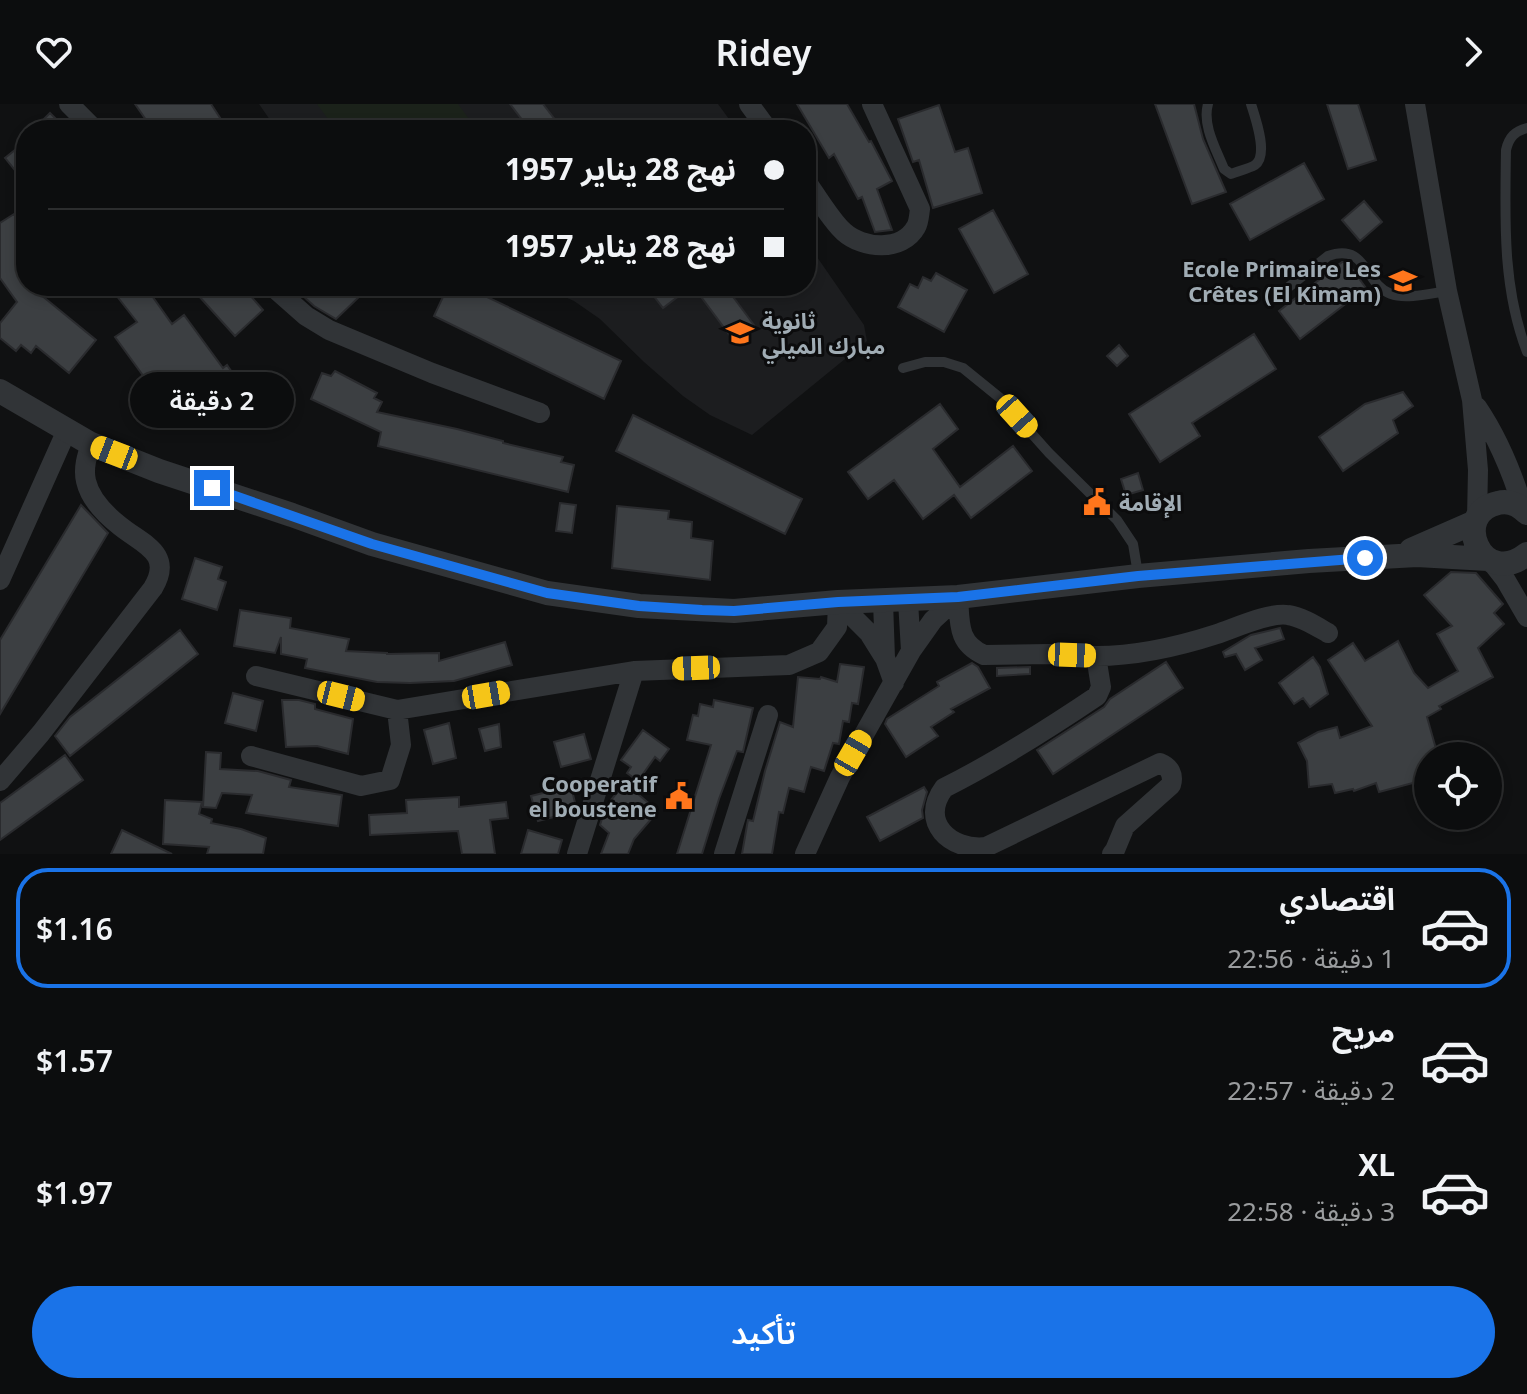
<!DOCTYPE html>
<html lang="ar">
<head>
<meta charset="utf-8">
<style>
	:root { --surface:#0c0d0e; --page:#1a1b1c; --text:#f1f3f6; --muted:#9a9c9e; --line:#2c2d2e; --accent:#1a73e8 }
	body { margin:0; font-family:"Noto Sans","Noto Sans Arabic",sans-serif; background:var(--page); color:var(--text); direction:rtl; height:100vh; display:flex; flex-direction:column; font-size:30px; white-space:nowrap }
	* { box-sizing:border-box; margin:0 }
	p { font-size:26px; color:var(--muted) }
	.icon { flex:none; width:44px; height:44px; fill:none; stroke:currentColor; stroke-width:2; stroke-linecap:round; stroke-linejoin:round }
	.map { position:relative; height:750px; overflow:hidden; direction:ltr }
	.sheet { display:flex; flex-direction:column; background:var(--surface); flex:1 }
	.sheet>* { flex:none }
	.banner { position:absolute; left:16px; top:16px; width:800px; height:176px; border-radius:32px; box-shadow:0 4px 12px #0003,0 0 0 2px var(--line); direction:rtl; display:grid; align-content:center; height:176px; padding:0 32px; background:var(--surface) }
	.controls { position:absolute; left:1414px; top:638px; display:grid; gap:16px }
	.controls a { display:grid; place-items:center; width:88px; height:88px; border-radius:50%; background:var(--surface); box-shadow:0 4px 12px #0003,0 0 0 2px var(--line); font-size:40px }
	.end { position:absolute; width:36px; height:36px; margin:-18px; border:10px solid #1a73e8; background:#fff; box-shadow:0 0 0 4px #fff }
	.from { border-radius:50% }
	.bubble { position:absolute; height:56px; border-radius:28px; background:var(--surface); box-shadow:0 4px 12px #0003,0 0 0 2px var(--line); font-size:26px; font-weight:600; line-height:56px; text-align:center; direction:rtl }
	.car { position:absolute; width:24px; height:48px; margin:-24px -12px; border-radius:10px; box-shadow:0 0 6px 2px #0007; background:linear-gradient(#f5c518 24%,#345 0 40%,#f5c518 0 76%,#345 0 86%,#f5c518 0) }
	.banner b { display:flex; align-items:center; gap:28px; height:76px; font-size:30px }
	.banner b+b { border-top:2px solid var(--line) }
	.banner i { width:20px; height:20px; background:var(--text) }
	ul { padding:14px 0 0; list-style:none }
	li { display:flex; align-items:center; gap:24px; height:120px; margin:0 16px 12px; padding:0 16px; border:4px solid transparent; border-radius:32px }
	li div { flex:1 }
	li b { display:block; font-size:30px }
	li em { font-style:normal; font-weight:600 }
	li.active { border-color:var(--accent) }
	li>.icon { width:72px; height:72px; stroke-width:1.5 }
	.action { display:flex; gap:16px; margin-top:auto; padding:16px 32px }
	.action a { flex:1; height:92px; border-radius:48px; background:var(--accent); color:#fff; font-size:32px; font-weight:600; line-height:92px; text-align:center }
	header { display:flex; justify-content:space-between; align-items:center; height:104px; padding:0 32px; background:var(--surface); font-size:36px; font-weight:600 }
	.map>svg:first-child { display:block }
</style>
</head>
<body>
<header><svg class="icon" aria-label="forward" viewBox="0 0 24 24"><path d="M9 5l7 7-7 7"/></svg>Ridey<svg class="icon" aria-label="heart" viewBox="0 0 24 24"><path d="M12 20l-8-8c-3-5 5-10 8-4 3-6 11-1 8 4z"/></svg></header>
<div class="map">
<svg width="1527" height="750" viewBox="0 0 1527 750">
	<rect width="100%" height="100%" fill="#101112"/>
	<!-- built -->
	<path fill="#1c1d1f" d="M259 0H718L737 26H277Z
		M806 137 864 221 867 237 752 331 710 311 683 292 644 258 600 215 574 197 540 182H806Z"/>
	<!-- pitch -->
	<path fill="#1b221a" d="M317 0H458L477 26H336Z"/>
	<!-- building -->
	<path fill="#3c3f42" stroke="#2a2b2e" stroke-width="2" d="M135 0H211L228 26H153Z
		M510 0H543L563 26H530Z
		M797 0H847L869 38 871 37 892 77 877 85 892 126 875 128 862 93 858 95 834 50 829 54Z
		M1155 0H1194L1203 35 1226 88 1192 100Z
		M1327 0H1358L1376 56 1348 65Z
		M939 1 955 48 968 44 982 89 933 104 919 56 913 58 898 15Z
		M50 9 67 26H33Z
		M26 37V80L5 54Z
		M1304 59 1324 95 1250 136 1230 100Z
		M1364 97 1382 118 1360 137 1342 116Z
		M993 106 1028 170 994 189 959 125Z
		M14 110 26 127V182H30L96 236 69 269 36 242 31 249 21 241 16 247 0 234V219L17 198 0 174V119Z
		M1342 158H1347L1366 184 1300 235 1279 207Z
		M936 169 967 186 944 228 898 203 910 180 918 184 923 173 931 177Z
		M109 182H145L172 220 184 211 223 264 227 261 238 277 251 268 267 292 246 306 241 299 210 322 186 288 166 303 115 233 137 218Z
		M205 182H242L263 206 235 232 197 190Z
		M292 182H351L360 192 336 215 314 202Z
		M448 182H464L621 257 604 295 434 212Z
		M646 182H692L663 204Z
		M693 182H725L754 221 734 237Z
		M1254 230 1276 265 1192 319 1200 332 1160 358 1129 310Z
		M1119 241 1128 252 1117 262 1107 252Z
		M335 267 377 289 374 294 382 298 377 308 457 325 503 337V339L563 353 561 358 574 361 568 388 378 342 381 328 311 295 322 269 331 272Z
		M1403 288 1413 302 1393 316 1398 329 1343 367 1319 333 1365 300Z
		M940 300 958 325 933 345 960 383 1013 342 1032 367 971 414 954 391 923 415 894 376 868 395 848 368Z
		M633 311 802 395 785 430 616 347Z
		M1138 369 1143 386 1126 391 1121 375Z
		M560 399 576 401 572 429 556 427Z
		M81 401 108 429 0 610V536Z
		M617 402 669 407 668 415 692 418 691 434 713 437 710 476 612 464Z
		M195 454 222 463 218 475 226 478 217 506 182 495Z
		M1451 468 1476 469 1503 500 1494 509 1504 520 1478 544 1493 573 1439 602 1441 605 1427 613 1438 652H1428V675L1379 688 1376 679 1354 687 1353 685 1335 689 1332 680 1309 683 1307 657 1298 639 1318 628 1337 623 1340 634 1372 622 1328 556 1353 539 1365 557 1398 537 1414 569 1428 584 1458 567 1437 530 1452 522 1424 491Z
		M240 506 291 514 290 524 349 535 346 547 387 549V550L439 549V557L505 538 512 561 454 577 410 579 377 578 305 564 307 555 281 550V533L275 549 234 542Z
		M1280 524 1284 535 1255 544 1262 556 1245 566 1236 550 1225 553 1223 548 1251 531Z
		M180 526 198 550 70 652 55 632 70 613Z
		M1313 553 1320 563 1328 590 1310 603 1303 594 1294 600 1279 579Z
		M1166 558 1183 584 1053 670 1037 646 1104 603 1110 595Z
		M972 559 978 563 990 584 951 605 954 608 931 623 938 632 906 653 885 620 887 615 939 582 937 578Z
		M840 560 864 563 858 600 852 599 849 618 843 617 839 640 833 639 824 667 811 663 804 688 789 684 783 709 779 708 772 750H742L747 721 748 716 753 717 765 667 780 618 793 623 798 573 820 575 821 573 837 578Z
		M1030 563V570L997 572V564Z
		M233 589 263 597 256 627 225 619Z
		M282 596H299L315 600V605L353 615 348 650 317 642 286 643Z
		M714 596 753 604 743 648 737 647 719 695 702 750H677L711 641 687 636 693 611 698 612 700 600 713 603Z
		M449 619 456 654 433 660 424 626Z
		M499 620 501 643 485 647 479 625Z
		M643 626 669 645 660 657 655 653 638 677 627 669 631 663 621 656Z
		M584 630 591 655 561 663 554 638Z
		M206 648 221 649 220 665 258 667 291 676 289 683 342 691 338 722 246 709 252 691 222 689 216 704 203 703Z
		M65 651 83 676 0 736V699Z
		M625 679 658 707 634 735 628 750H601L609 729 600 721 606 702Z
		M571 682 577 707 538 717 531 692Z
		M924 683 927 688 922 706 923 714 880 737 867 713Z
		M459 693V703L506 698 508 714 490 716 495 750H462L458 727 370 731 369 711 407 709 406 696Z
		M165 696 202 698 199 710 212 715 211 719 241 725 266 734 263 750H207L209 743 163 740Z
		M122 726 172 750H111Z
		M528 726 562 736 558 750H521Z"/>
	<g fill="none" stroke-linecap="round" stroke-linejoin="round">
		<!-- service -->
		<path stroke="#313437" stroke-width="10" d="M1208 0C1202 21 1216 45 1224 65L1231 70C1238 67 1248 65 1255 61 1269 51 1255 13 1251 0
			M1527 24C1515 27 1509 33 1506 46 1505 114 1502 183 1527 248
			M1272 196 1328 152C1367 138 1364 180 1391 190 1405 196 1433 189 1447 187
			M903 264 925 258H944L963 264 1000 294 1049 349 1117 416 1133 440 1138 470"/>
		<!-- minor -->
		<path stroke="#313437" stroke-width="20" d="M69 0 95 26
			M749 0 768 26
			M1415 0 1447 187 1472 296 1478 366 1477 414
			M806 77C816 91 832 118 844 128 863 145 902 148 916 123 919 118 919 111 920 105L872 0
			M272 182 306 212 329 226 432 269 540 309
			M1477 303C1498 334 1512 368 1523 404
			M1491 457 1505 475 1527 513
			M0 476 67 326
			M958 493C960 519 957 539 984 551L1049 550 1096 552 1101 583 1097 592C1048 625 998 657 944 684 919 718 950 747 986 743L1160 659C1170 663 1174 671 1171 681L1125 722 1115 746 1112 750
			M883 497 885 554 894 579
			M838 498 869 529 884 553
			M911 547 933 516 958 493
			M1096 552C1137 552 1177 543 1217 530 1235 524 1270 508 1288 511 1302 513 1316 522 1328 529
			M256 572 397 606 634 567 789 561 819 548 837 523 838 498
			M251 652 361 682 390 676 401 641 397 606
			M0 677 41 629 153 484C174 449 142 440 120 422 106 411 90 395 86 377 83 364 87 352 91 340
			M577 750 634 567
			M724 750 768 611
			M805 750 840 673 911 547 908 497"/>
		<!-- tertiary -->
		<path stroke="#313437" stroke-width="24" d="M0 287 91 340 159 367 292 411 372 440 547 489 639 502 734 507 838 498 958 493 1138 472 1309 457 1417 451 1488 455
			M1527 409C1519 401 1509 396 1498 399 1450 409 1481 486 1527 450
			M1411 446 1475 418"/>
	</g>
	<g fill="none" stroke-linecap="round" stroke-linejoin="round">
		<!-- route -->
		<path stroke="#1a73e8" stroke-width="10" d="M212 384 372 440 547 489 639 502 702 506 734 507 838 498 958 493 1138 472 1365 454"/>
	</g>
	<!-- icons -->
	<defs>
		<g id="school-bare" transform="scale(2.16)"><path d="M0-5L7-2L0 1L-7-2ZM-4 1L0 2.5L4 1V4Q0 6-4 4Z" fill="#ff761c" stroke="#0c0c0d" stroke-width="2.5" paint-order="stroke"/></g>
		<g id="civic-bare" transform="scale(2.16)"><path d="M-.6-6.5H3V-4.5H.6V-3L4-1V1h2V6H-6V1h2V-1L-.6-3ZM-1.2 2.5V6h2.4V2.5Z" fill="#ff761c" stroke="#0c0c0d" stroke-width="2.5" paint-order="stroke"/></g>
	</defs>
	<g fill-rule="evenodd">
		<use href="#school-bare" x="1403" y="177"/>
		<use href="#school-bare" x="740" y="229"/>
		<use href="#civic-bare" x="1097" y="398"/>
		<use href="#civic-bare" x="679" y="692"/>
	</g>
	<g text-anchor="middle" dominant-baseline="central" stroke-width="6" stroke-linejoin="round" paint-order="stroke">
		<!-- poi labels -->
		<g font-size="22" font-weight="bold" fill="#a0acb4" stroke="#0c0c0d" text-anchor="end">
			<text x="1381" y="164">Ecole Primaire Les<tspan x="1381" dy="25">Crêtes (El Kimam)</tspan></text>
			<text x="762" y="216" text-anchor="start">ثانوية<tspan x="762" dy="25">مبارك الميلي</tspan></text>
			<text x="1119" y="398" text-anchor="start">الإقامة</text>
			<text x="657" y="679">Cooperatif<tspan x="657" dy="25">el boustene</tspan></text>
		</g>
	</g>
</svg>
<div class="controls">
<a><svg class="icon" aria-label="locate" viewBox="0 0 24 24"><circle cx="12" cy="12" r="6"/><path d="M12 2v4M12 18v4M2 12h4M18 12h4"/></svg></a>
</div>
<i class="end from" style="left:1365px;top:454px"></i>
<i class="end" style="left:212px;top:384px"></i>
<div class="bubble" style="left:130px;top:268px;width:164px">2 دقيقة</div>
<i class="car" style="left:1017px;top:312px;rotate:138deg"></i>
<i class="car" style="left:114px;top:349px;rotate:291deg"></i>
<i class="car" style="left:1072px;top:551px;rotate:92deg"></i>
<i class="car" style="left:696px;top:564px;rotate:268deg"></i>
<i class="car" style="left:486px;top:591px;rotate:80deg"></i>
<i class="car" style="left:341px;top:592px;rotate:104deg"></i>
<i class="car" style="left:853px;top:649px;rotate:30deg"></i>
<div class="banner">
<b><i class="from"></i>نهج 28 يناير 1957</b>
<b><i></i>نهج 28 يناير 1957</b>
</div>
</div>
<section class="sheet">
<ul>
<li class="active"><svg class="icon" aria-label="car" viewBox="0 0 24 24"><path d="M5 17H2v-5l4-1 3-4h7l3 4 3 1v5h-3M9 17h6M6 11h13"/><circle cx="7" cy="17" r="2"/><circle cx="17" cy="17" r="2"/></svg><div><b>اقتصادي</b><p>1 دقيقة · 22:56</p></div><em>$1.16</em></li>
<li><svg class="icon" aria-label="car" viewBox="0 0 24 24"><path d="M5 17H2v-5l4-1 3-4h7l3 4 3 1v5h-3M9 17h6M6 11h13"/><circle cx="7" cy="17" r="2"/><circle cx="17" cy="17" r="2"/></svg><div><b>مريح</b><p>2 دقيقة · 22:57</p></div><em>$1.57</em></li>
<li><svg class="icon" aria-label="car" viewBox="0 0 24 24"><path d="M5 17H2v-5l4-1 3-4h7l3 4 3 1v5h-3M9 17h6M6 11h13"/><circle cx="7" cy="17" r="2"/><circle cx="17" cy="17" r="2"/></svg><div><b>XL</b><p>3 دقيقة · 22:58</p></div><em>$1.97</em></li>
</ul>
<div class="action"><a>تأكيد</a></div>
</section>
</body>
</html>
